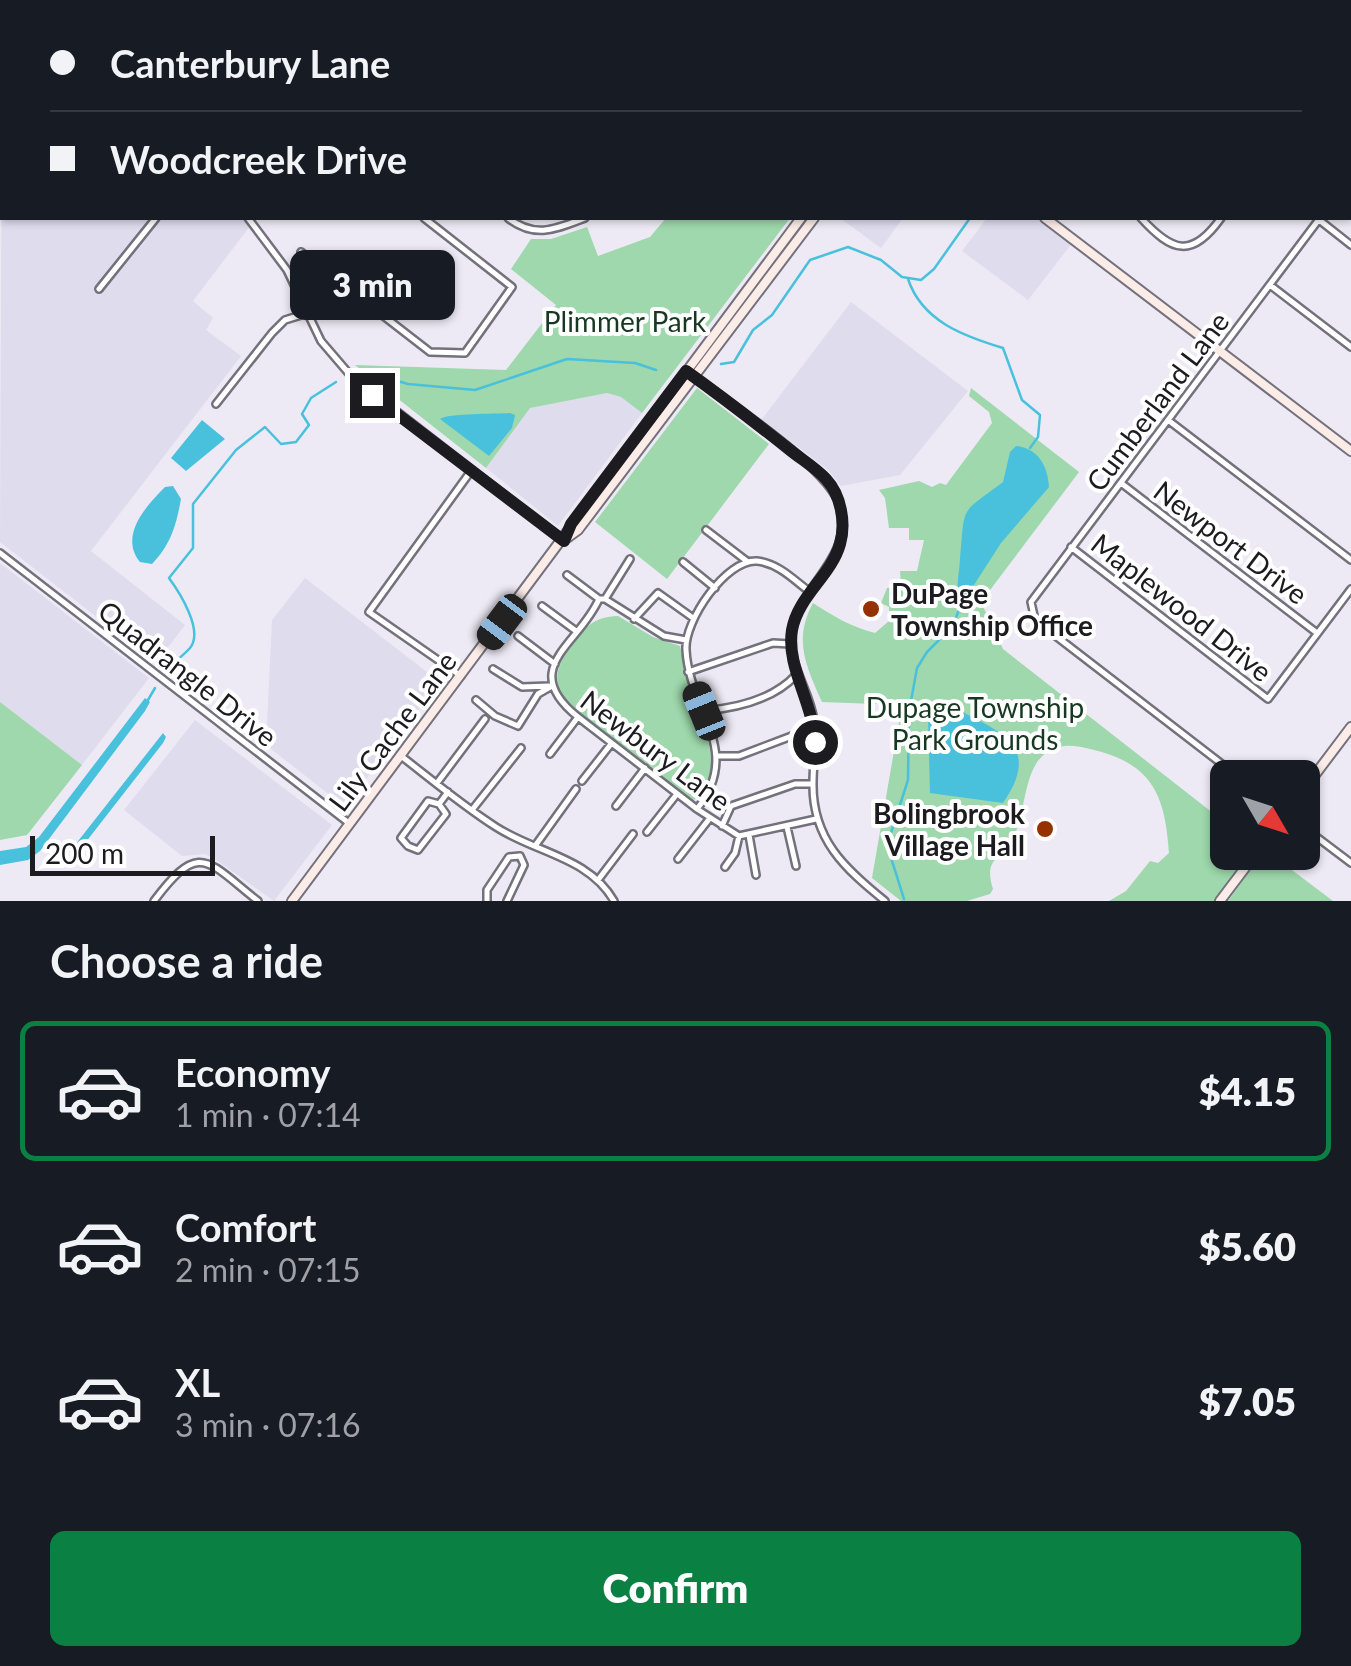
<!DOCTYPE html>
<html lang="en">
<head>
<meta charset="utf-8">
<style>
	:root { --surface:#171b24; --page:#20242c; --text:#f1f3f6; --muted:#9ea1a6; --line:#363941; --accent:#0b8043 }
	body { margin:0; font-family:Lato,sans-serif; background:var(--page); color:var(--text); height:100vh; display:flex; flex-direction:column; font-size:38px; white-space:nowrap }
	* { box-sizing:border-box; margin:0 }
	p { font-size:32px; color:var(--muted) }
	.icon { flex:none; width:55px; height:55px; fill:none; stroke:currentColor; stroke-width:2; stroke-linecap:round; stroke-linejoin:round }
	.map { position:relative; height:901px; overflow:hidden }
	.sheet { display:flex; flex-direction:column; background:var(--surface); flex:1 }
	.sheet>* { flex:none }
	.hud { position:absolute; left:0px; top:0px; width:1352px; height:220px; box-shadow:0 2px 8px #0004; display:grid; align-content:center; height:220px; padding:0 50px; background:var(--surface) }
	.needle { width:65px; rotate:129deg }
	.tools { position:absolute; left:1210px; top:760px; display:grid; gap:20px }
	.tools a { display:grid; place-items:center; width:110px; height:110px; border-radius:15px; background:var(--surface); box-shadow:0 2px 8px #0004; font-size:50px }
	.scale { position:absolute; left:30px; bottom:25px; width:185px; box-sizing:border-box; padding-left:10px; border:5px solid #1c1b1f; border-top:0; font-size:28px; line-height:35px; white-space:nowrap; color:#1c1b1f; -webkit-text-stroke:8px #fff; paint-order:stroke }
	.end { position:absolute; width:45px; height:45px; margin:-22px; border:12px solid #1c1b1f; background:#fff; box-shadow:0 0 0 5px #fff }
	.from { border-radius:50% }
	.bubble { position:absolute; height:70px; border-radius:15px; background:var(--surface); box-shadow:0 2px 8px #0004; font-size:32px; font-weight:800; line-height:70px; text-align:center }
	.car { position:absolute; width:30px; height:60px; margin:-30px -15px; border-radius:12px; box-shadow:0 0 8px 2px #0007; background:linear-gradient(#222 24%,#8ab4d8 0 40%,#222 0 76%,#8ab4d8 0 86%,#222 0) }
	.hud b { display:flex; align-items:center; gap:35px; height:95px; font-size:38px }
	.hud b+b { border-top:2px solid var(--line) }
	.hud i { width:25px; height:25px; background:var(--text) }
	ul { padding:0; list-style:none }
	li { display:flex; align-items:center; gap:30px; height:140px; margin:0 20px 15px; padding:0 30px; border:5px solid transparent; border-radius:15px }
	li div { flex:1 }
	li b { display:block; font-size:38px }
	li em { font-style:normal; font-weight:800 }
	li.on { border-color:var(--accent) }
	li>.icon { width:90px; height:90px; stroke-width:1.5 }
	h2 { padding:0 50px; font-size:45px; line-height:120px }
	.cta { display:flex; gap:20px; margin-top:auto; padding:20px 50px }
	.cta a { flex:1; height:115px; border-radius:15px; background:var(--accent); color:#fff; font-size:40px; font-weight:800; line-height:115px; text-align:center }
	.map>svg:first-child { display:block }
</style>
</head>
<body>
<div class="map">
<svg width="1351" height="901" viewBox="0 0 1351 901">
	<rect width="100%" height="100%" fill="#edeaf5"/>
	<!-- built -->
	<path fill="#dfdcee" d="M2 61V218H247L250 226 193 301 213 318 206 330 241 356 91 551 185 625 156 663 0 542Z
		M840 218H903L881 248Z
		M987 218H1041L1073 242 1028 300 962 251Z
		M851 302 968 391 900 475 841 486 828 470 762 419Z
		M607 393 621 397 642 413 558 526 486 468 529 408Z
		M0 563 149 678 82 765 0 702Z
		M305 578 440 682 345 807 266 745 272 620Z
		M195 720 332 825 274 901 215 859 205 854 182 856 124 810Z"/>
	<!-- education -->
	<path fill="#f6dbd8" d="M790 0H952L793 2Z"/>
	<!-- green -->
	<path fill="#9ed8ac" d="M666 218H790L642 413 621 397 607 393 530 408 486 468 355 365 506 370 556 305 511 269 531 239H551L587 227 598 256 650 237Z
		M697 388 769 444 667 579 595 522Z
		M971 388 1079 472 981 602 1003 649 1227 824 1228 852 1250 853 1214 901H1109L1126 891 1150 861 1158 863 1169 853C1165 794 1152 763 1090 749 1075 745 1060 743 1046 753 1023 769 1026 814 1013 838 1001 861 983 857 993 889L990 894 967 901H901L872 878 902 705 822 702C806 666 793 640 813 603 833 616 851 627 875 633L889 621V607L881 603 887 588 901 586 900 571H917L924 540H909V528H889L885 498 879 490 919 481 932 487 940 483 946 485 992 423 989 412 969 396Z
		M618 616 653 637 680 646C685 673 740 793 692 800 667 781 569 713 560 691 553 675 560 662 570 648 583 628 593 617 618 616Z
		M0 702 82 765 27 835 0 840Z
		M1263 853H1279L1291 862 1288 867 1333 901H1228Z"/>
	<!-- water -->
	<path fill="#49c1dd" d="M510 413 515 415 512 428 489 456 440 419C448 413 495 414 510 413Z
		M202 420 225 439 186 471 171 458Z
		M1016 446C1038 448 1048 466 1049 487L1001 543 961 605C955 587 959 577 960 559 965 504 959 515 1003 482L1010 452Z
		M173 486 181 499C176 526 171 544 152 564L140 562C119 536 145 507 165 487Z
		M145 698 150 702 145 711 40 851 28 860 0 865V851L26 847 39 837Z
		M950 705C995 731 1045 742 1003 803L930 793 928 716 935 707Z
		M163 733 166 737 163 743 89 838 80 850H71Z"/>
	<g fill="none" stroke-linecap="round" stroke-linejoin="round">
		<!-- stream -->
		<path stroke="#49c1dd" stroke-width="2.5" d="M1062 2 1064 0
			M908 279C922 321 963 336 1003 348L1022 400 1040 415 1038 437 1030 448
			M721 364 734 362 753 330 772 315 810 260 848 247 881 260 902 277 921 280 934 269 970 218
			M373 374 408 384 475 390 567 359 635 363 656 370
			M166 672C173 662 182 657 190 648 204 631 180 593 169 578L193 548V504L236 450 265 427 281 444 296 442 309 425 302 414 311 398 336 382
			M148 700 155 688
			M904 899 887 845 908 780 909 712 917 668 927 652 952 627 961 605"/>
		<!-- street casing -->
		<g stroke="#73717b" stroke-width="10">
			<path id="street" d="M223 0 226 2
				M1289 0 1296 2
				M289 2 290 0
				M484 2 486 0
				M583 2 585 0
				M683 2 685 0
				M1162 2 1164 0
				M0 109 2 111
				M1350 176 1351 175
				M248 218 287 270 321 341 351 376 561 539
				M508 218C535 239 556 229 585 218
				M1141 218C1172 252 1192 259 1221 218
				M1318 219 1351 245
				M301 252 430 352 465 353 512 287 424 218
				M1270 285 1351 347
				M99 289 156 218
				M695 377C729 403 833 470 841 509 851 559 804 582 793 626 784 661 810 688 814 721 817 742 813 762 813 783 812 839 845 869 885 901
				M216 404 272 333 285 320 301 315 332 274
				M1168 420 1351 560
				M1121 483 1317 633
				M706 530 748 562
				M1071 547 1268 699 1351 589
				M0 553 350 824
				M683 562 715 588
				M567 575 599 599
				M605 599 630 559
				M542 606 576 631
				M634 619 658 593 693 618
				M518 636 555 664
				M686 640 664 636 605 599H599C579 645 517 668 578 717L697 809 739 836 816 819
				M493 669 522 687 549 686
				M688 672 773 643 790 644
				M461 676 369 612 471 471
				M476 700 495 716 518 726 538 694 552 686
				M704 711C737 708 773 700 796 675
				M550 754 578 717
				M401 756C432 780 463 806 496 827 536 853 589 857 614 901
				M717 756H739L797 734 815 741
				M1240 778 1035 620 1031 602 1320 218
				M582 781 611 744
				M437 783 485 719
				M439 804 446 814 418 850 408 846 401 838 428 801 439 804 448 792
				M616 806 645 768
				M697 809C744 750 689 710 686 650 684 621 726 559 757 561 778 563 794 580 810 592
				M472 810 521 748
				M722 826 731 806 795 784H813
				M1302 826 1351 863
				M787 827 796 866
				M647 832 677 794
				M749 835 756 875
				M535 846 576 789
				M678 859 710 818
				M725 867 735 853 739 836
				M598 880 633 834
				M154 901C200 840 206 860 258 901
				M487 901V890L509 857 520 856
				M507 901 524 865 520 856"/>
		</g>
		<!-- secondary casing -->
		<g stroke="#73717b" stroke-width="12">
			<path id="secondary" d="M768 0 772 2
				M960 2 962 0
				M975 2 977 0
				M1045 218 1351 451
				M567 538 578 530 814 218
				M1302 792 1351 727
				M292 901 801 218
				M1220 901 1257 852"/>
		</g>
		<!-- street -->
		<use href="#street" stroke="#fff" stroke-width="5"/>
		<!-- secondary -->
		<use href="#secondary" stroke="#fcece8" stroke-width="8"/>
	</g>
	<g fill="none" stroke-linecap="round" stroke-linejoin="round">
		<!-- route -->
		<path stroke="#1c1b1f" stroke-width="12" d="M372 395 564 541 571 524 686 371C721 396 756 423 790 450 801 459 816 468 826 479 841 495 846 523 840 544 831 576 798 596 792 630 786 667 813 702 815 742"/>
	</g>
	<!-- markers -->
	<g fill="#963100" stroke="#fff" stroke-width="4">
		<circle cx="871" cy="609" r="10"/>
		<circle cx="1045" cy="829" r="10"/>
	</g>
	<g text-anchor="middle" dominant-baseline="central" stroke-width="8" stroke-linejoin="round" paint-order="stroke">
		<!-- park labels -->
		<g font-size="28" fill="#173821" stroke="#fff">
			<text x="625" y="321">Plimmer Park</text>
			<text x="975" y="707">Dupage Township<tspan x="975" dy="32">Park Grounds</tspan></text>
		</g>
		<!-- street labels -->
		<g font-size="28" fill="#1c1b1f" stroke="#fff">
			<text transform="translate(1157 401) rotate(-53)">Cumberland Lane</text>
			<text transform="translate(1231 542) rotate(37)">Newport Drive</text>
			<text transform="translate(1182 607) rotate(38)">Maplewood Drive</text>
			<text transform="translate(188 673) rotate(38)">Quadrangle Drive</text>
			<text transform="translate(392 731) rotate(-53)">Lily Cache Lane</text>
			<text transform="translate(656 750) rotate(37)">Newbury Lane</text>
		</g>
		<!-- poi labels -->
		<g font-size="28" font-weight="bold" fill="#1c1b1f" stroke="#fff" text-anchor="start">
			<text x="891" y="593">DuPage<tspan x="891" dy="32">Township Office</tspan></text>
			<text x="1025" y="813" text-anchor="end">Bolingbrook<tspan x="1025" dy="32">Village Hall</tspan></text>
		</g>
	</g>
</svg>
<div class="tools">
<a><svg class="needle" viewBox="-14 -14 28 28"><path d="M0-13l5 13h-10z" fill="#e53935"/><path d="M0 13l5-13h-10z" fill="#9ea1a6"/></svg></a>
</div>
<div class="scale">200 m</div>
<i class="end from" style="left:815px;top:742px"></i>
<i class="end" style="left:372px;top:395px"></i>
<div class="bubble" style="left:290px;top:250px;width:165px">3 min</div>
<i class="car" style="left:502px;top:622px;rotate:217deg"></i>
<i class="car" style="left:704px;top:711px;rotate:338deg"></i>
<div class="hud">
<b><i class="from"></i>Canterbury Lane</b>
<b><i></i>Woodcreek Drive</b>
</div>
</div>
<section class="sheet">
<h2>Choose a ride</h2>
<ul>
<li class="on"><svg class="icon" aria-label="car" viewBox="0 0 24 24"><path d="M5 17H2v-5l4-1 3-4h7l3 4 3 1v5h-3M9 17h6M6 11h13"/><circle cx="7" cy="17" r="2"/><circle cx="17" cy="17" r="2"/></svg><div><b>Economy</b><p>1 min · 07:14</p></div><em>$4.15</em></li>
<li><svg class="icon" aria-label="car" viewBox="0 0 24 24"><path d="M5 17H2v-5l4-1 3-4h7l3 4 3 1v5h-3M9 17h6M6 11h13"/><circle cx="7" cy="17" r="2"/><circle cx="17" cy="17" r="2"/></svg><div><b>Comfort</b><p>2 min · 07:15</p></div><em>$5.60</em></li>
<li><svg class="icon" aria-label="car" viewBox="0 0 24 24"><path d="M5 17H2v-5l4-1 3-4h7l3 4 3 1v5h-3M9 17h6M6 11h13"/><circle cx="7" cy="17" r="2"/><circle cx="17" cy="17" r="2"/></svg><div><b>XL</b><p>3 min · 07:16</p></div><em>$7.05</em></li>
</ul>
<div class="cta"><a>Confirm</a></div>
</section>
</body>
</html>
